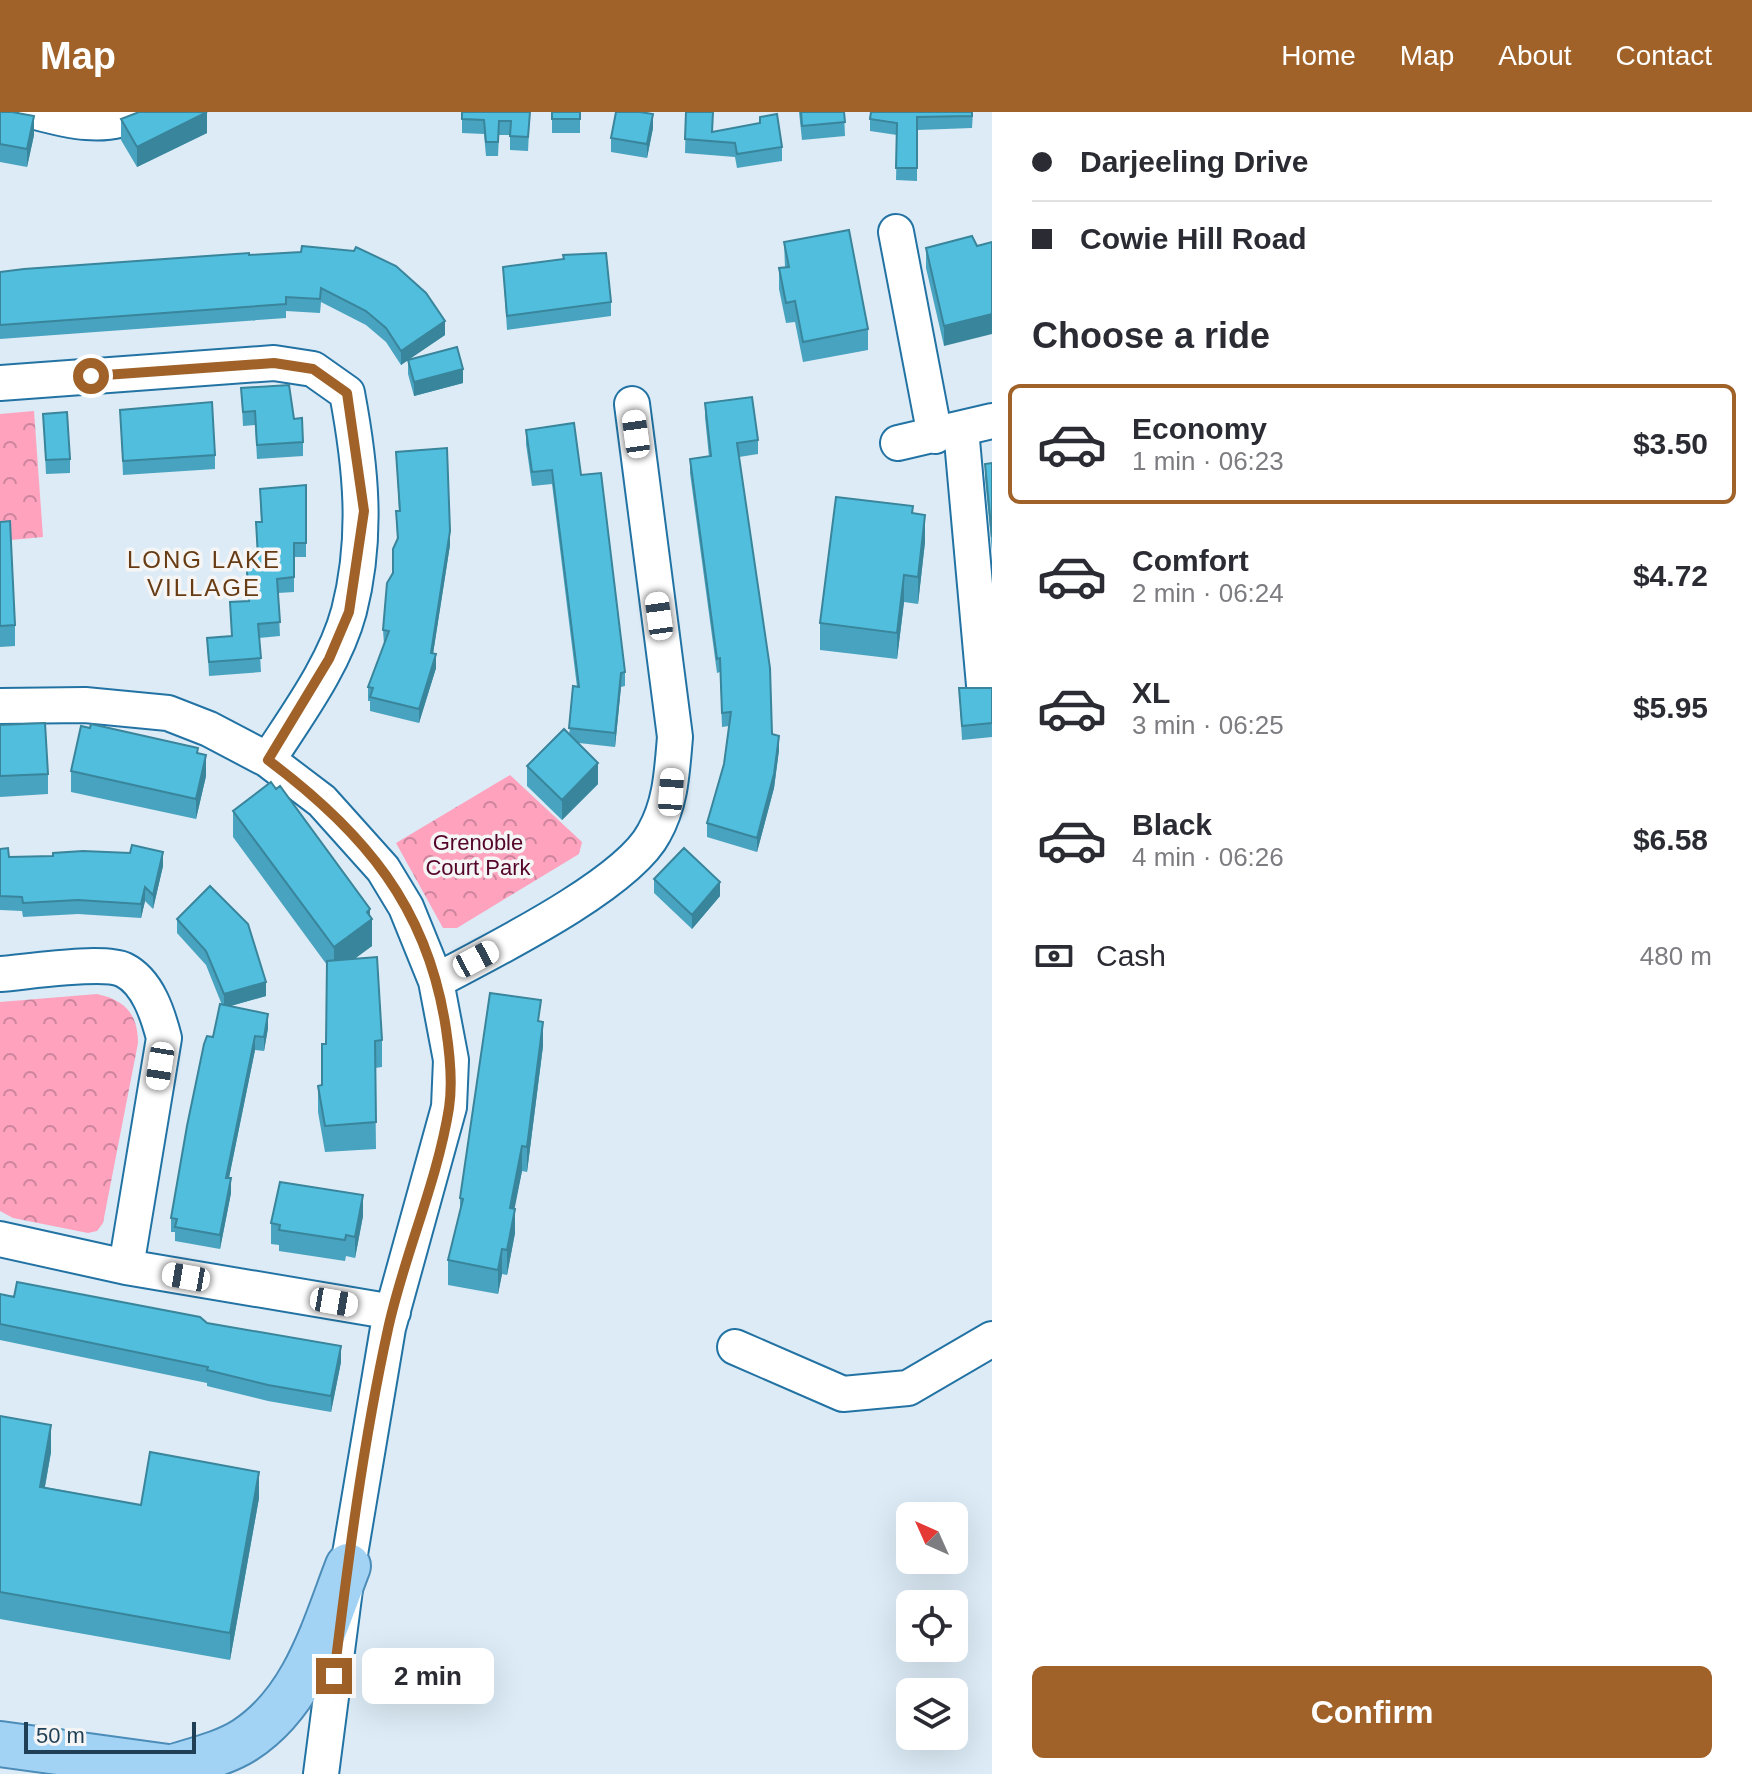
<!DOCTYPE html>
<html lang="en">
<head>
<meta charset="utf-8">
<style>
	:root { --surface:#fff; --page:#f2f2f3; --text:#2b2b33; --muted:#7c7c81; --line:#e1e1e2; --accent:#a06228 }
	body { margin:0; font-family:Helvetica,sans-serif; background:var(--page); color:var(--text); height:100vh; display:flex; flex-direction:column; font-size:30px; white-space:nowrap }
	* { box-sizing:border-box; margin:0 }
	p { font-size:26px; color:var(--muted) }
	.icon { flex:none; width:44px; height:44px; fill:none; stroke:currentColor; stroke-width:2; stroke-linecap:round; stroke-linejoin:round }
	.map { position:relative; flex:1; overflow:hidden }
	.side { display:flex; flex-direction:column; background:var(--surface); width:760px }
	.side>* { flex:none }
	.guide { display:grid; align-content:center; height:176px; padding:0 40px; background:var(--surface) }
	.needle { width:52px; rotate:315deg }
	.tools { position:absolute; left:896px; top:1390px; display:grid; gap:16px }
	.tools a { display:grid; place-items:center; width:72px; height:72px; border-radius:12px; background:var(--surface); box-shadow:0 8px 32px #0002; font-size:40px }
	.scale { position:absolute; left:24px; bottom:20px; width:172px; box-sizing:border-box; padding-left:8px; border:4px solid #1e3f55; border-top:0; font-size:22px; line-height:28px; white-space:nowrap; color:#1e3f55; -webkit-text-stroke:6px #f5f5f5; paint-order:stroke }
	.end { position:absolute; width:36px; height:36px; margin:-18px; border:10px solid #a06228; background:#fff; box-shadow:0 0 0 4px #fff }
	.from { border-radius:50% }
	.bubble { position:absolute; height:56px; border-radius:12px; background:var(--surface); box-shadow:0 8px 32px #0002; font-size:26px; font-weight:700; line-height:56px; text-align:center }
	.car { position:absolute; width:24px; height:48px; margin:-24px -12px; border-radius:10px; box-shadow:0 0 6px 2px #0007; background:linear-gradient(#fff 24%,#345 0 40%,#fff 0 76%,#345 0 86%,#fff 0) }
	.guide b { display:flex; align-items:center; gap:28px; height:76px; font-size:30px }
	.guide b+b { border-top:2px solid var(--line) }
	.guide i { width:20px; height:20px; background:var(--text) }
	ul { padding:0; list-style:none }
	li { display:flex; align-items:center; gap:24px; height:120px; margin:0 16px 12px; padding:0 24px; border:4px solid transparent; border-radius:12px }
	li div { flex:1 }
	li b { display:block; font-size:30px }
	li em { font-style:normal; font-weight:700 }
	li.active { border-color:var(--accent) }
	li>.icon { width:72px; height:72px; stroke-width:1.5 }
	h2 { padding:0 40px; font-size:36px; line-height:96px }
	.pay { display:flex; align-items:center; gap:20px; height:88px; padding:0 40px; font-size:30px }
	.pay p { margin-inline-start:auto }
	.button { display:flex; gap:16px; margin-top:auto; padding:16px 40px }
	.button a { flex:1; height:92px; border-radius:12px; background:var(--accent); color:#fff; font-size:32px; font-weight:700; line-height:92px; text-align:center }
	header { display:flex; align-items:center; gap:48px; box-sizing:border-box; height:112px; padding:0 40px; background:var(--accent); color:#fff }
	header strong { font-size:38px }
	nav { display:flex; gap:44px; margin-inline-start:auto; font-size:28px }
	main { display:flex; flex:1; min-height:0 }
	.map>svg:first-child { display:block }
</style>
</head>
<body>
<header>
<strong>Map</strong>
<nav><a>Home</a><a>Map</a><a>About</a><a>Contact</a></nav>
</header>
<main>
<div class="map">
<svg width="992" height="1662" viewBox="0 0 992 1662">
	<defs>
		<pattern id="park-crowns" width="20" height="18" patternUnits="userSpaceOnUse" patternTransform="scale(2)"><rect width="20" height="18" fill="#fea2be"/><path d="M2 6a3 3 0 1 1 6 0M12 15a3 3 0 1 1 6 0" fill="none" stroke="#cd859d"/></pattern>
	</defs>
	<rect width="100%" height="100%" fill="#dcebf6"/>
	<!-- park -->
	<path fill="url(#park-crowns)" d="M34 299 43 425 0 429V302Z
		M510 663 582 730 579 742 457 816H443L396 731Z
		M97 882C125 888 138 902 138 931L103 1111 97 1119 88 1121 13 1106 0 1099V890Z"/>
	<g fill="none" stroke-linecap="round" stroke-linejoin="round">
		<!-- minor casing -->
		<g stroke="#2273a4" stroke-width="38">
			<path id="minor" d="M36 0C65 8 108 19 137 0
				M896 120 935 324
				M0 271 274 251 313 257 347 281C361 355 368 425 349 499 335 552 297 603 268 648
				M961 317 984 573
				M898 331 992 309
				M0 594 85 593 168 601 209 617 268 648 322 689 383 757 406 795 436 869 451 948 449 995 388 1216 348 1454 321 1662
				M0 862C27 860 103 848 124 858 148 870 158 903 164 926L126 1155
				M436 869C490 840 627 773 654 721 671 691 672 659 675 625L632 292
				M0 1127 126 1155 393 1200
				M735 1235 843 1282 908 1276 992 1227"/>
		</g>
		<!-- major casing -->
		<g stroke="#4c8cb8" stroke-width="48">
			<path id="major" d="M0 1632 197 1659
				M170 1656C195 1648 223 1642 245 1628 305 1589 324 1516 348 1454"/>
		</g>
		<!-- minor -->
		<use href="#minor" stroke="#fff" stroke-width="34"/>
		<!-- major -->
		<use href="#major" stroke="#a3d3f4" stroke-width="44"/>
	</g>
	<!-- wall -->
	<path fill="#47a3bf" d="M0 0 34 23 27 55 0 50Z
		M462 0H530L528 39 510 38V23H499L498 44H486L484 22 462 21Z
		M552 0H580V21H552Z
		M686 0 712 19 782 35V49L737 56 735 45 685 41Z
		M799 0H844L845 24 802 28Z
		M973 0 972 16 917 18V69L896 68 897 23 870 19V7Z
		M121 7 207 21 137 55 121 28Z
		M653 16 647 46 611 40V26Z
		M784 130 868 217V238L803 250 795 210 786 211 779 177V156L785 155Z
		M977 134 944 234 926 156V136Z
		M249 143 445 223 409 247 463 271 414 284 408 262V248L401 253 386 230 366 213 321 190 320 201 286 199V206L0 227V160Z
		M503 155 611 190V204L507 218Z
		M241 276 294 307 303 330V344L257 347 255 313 243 314Z
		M705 291 758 328V342L739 345 772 622 779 638 774 676 757 740 707 725V711L724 652 729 614 722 615 720 560 717 561 690 361V347L709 345 705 305Z
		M120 298 215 343V357L123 363Z
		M43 302 70 347V361L46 362Z
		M526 318 581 363 625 560V574L621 575 615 635 579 631 598 672 562 708 527 674V654L569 622 577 575 552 372 532 374 526 332Z
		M396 340 450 433 433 541 436 556 419 611 370 599V589H368V575L384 532 383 518 397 428 396 399H399Z
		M992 351V439L985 366V352Z
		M306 373V445H294V480L278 481 280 524 259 526 261 560 209 564 207 526 232 524 230 490 248 489 246 445 257 444 256 410H261L260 377Z
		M913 401 925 430 918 492 904 490 897 547 820 538V511Z
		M0 410 15 513V534L0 535Z
		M959 576H992V625L962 628Z
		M0 613 48 662V682L0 685Z
		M198 641 206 664 196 707 71 680V659Z
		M233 699 370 805 372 834 354 847 382 928V955L375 956 376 1037 325 1040 318 1000V974L322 973 326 932 327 853 233 725Z
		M0 737 9 745 163 754 153 797 145 789 141 806 78 802 23 805 22 799 0 798Z
		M654 767 720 784 692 817 654 781Z
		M177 807 266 884 229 894 268 916 264 939 255 938 229 1066 231 1081 220 1137 175 1129V1120H171V1106L213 925 222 893 206 853 177 821Z
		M541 909 543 934 527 1060 522 1059 514 1096 515 1121 507 1163 502 1162 498 1182 448 1173V1148L460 1099V1086Z
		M363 1104 355 1146 346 1144 345 1149 279 1139V1133L271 1132V1111Z
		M0 1182 207 1211 341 1250 331 1300 268 1289 207 1274V1271L0 1228Z
		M0 1304 51 1340 45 1375 141 1393 259 1386 230 1548 0 1507Z"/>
	<!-- shaded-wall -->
	<path fill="#39859b" d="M207 0V21L137 55V35Z
		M653 2V16L647 46V32Z
		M34 4V23L27 55V37Z
		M992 202V222L944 234V214Z
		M445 209V223L401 253V239Z
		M463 257V271L414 284V270Z
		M925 403V430L918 492V465Z
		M450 419V433L431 555V541Z
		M904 463V490L897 547V521Z
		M436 542V556L419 611V597Z
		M621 561V575L615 635V621Z
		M779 624V638L774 676 757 740V726Z
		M206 643V664L196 707V687Z
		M598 651V672L562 708V688Z
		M163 740V754L153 797V783Z
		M720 770V784L692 817V803Z
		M145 775V789L141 806V792Z
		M370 797V808L372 807V834L334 862V835Z
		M266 870V884L224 896V882Z
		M268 902V916L264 939V925Z
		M543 910V934L527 1060V1035Z
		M255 924V938L226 1080V1066Z
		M522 1034V1059L510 1120V1096Z
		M231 1066V1081L220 1137V1123Z
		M363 1083V1104L355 1146V1125Z
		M515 1097V1121L507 1163V1138Z
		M502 1137V1162L498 1182V1158Z
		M341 1234V1250L331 1300V1284Z
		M51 1313V1340L40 1401V1375Z
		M259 1360V1386L230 1548V1521Z"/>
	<!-- building -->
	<path fill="#52bede" stroke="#39859b" stroke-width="2" d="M0 0H12L34 4 27 37 0 32Z
		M139 0H207L137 35 121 7Z
		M462 0H530L528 25 510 24 511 9H499L498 30H486L484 8 462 7Z
		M552 0H580V7H552Z
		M616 0H640L653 2 647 32 611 26Z
		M686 0H713L712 20 760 11V5L777 2 782 35 737 42 735 31 685 27Z
		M801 0H844L845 10 802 14Z
		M871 0H972V4L917 5V56H896L897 11 870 7Z
		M849 118 868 217 803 230 795 189 786 191 779 156 789 155 784 130Z
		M972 124 977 134 992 130V202L944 214 926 136Z
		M302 134 354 139 356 135 396 154 426 181 445 209 401 239 386 216 366 199 321 176 320 187 286 185V192L0 213V160L24 157 249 141V143L301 140Z
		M606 141 611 190 507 204 503 155 564 147 563 143Z
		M457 235 463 257 414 270 408 248Z
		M289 273 294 307 302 306 303 330 257 333 255 299 243 300 241 276Z
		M752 285 758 328 737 331 770 556 772 622 779 624 774 662 757 726 707 711 724 652 731 600 722 601 720 546 717 547 690 347 711 344 705 291Z
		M212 290 215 343 123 349 120 298Z
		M67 300 70 347 46 348 43 302Z
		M574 311 581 363 601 361 625 560 621 561 615 621 569 616 573 574 579 575 552 358 532 360 526 318Z
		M447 336 450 419 431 541 436 542 419 597 370 585 373 576 368 575 389 519 383 518 387 471 393 461V437L398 426 396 399H400L396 340Z
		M992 351V425L985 352Z
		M306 373V431H294V465L277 467 280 510 258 512 261 546 209 550 207 526 232 524 230 490 249 489 246 445 258 444 256 410H262L260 377Z
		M836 385 913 394 912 401 925 403 918 465 904 463 897 521 820 511Z
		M10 409 15 513 0 514V410Z
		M959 576H992V611L962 614Z
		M45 611 48 662 0 664V613Z
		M91 612 198 636 197 641 206 643 196 687 71 659 81 614 90 616Z
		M564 617 598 651 562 688 527 654Z
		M271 670 276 677 280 674 370 797 367 800 372 807 334 835 233 699Z
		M132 733 163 740 153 783 145 775 141 792 78 788 23 791 22 785 0 784V737L8 736 9 745 53 744V741L83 739 130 741Z
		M684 736 720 770 692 803 654 767Z
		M210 774 248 812 266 870 224 882 206 839 177 807Z
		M377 845 382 928 375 929 376 1010 325 1014 318 974 322 973V932H326L327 849Z
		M490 881 541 888 538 909 543 910 527 1035 522 1034 510 1096 515 1097 507 1138 502 1137 498 1158 448 1148 463 1087 460 1086Z
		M220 892 268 902 264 925 255 924 226 1066H231L220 1123 175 1115 177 1107 171 1106 187 1014 204 932 207 924 213 925Z
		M280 1070 363 1083 355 1125 346 1123 345 1128 279 1118 280 1113 271 1111Z
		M17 1170 200 1205 207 1211 341 1234 331 1284 268 1273 207 1258 208 1255 0 1212V1182L14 1185Z
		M0 1304 51 1313 40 1375 141 1393 150 1340 259 1360 230 1521 0 1480Z"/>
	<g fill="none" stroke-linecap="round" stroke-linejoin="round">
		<!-- route -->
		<path stroke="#a06228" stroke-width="10" d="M91 264 274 251 313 257 347 281 364 399 349 500 329 547 268 648C364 720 428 795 446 917 450 943 453 970 449 996 437 1071 404 1143 388 1217 363 1331 348 1449 334 1564"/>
	</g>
	<g text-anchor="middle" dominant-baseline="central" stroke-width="7" stroke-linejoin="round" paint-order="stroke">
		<!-- park labels -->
		<g font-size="22" fill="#55052a" stroke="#f5f5f5">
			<text x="478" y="730">Grenoble<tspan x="478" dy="25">Court Park</tspan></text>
		</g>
		<!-- neighbourhood labels -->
		<g font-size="24" letter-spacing="2" fill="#673c14" stroke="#f5f5f5">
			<text x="204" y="447">LONG LAKE<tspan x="204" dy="28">VILLAGE</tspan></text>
		</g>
	</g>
</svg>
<div class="tools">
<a><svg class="needle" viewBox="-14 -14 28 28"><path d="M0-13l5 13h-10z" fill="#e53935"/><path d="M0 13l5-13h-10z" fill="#7c7c81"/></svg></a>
<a><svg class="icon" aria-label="locate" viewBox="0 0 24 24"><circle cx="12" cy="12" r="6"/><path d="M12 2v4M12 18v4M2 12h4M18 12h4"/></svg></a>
<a><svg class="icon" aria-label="layers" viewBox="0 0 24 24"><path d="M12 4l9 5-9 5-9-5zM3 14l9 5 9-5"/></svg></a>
</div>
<div class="scale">50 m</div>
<i class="end from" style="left:91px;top:264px"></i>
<i class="end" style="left:334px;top:1564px"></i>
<div class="bubble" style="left:362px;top:1536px;width:132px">2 min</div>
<i class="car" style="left:636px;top:322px;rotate:352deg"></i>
<i class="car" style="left:659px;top:504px;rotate:352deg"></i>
<i class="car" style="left:671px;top:680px;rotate:4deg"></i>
<i class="car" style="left:476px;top:847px;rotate:62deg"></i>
<i class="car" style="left:160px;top:954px;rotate:189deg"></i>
<i class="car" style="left:186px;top:1165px;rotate:280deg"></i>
<i class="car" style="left:334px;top:1190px;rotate:100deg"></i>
</div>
<section class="side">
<div class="guide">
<b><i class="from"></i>Darjeeling Drive</b>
<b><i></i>Cowie Hill Road</b>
</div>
<h2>Choose a ride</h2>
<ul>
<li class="active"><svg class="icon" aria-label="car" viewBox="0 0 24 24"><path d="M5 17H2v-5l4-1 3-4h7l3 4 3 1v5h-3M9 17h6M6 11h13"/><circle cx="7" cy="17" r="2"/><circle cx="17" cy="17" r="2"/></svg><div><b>Economy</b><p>1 min · 06:23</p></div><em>$3.50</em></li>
<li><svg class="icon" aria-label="car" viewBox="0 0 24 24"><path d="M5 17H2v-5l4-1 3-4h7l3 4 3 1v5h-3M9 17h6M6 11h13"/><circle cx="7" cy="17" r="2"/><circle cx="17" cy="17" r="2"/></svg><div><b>Comfort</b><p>2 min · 06:24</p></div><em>$4.72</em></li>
<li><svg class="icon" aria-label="car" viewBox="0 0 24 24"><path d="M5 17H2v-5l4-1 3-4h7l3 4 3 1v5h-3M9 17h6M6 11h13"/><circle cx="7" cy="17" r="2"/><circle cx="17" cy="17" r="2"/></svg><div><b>XL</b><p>3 min · 06:25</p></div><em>$5.95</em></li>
<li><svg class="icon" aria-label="car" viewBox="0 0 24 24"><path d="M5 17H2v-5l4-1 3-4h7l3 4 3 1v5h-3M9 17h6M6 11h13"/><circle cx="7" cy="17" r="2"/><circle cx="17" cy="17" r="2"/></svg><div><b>Black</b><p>4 min · 06:26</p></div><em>$6.58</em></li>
</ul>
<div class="pay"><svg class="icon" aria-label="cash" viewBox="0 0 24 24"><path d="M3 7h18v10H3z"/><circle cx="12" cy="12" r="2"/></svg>Cash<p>480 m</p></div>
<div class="button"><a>Confirm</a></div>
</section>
</main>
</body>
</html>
